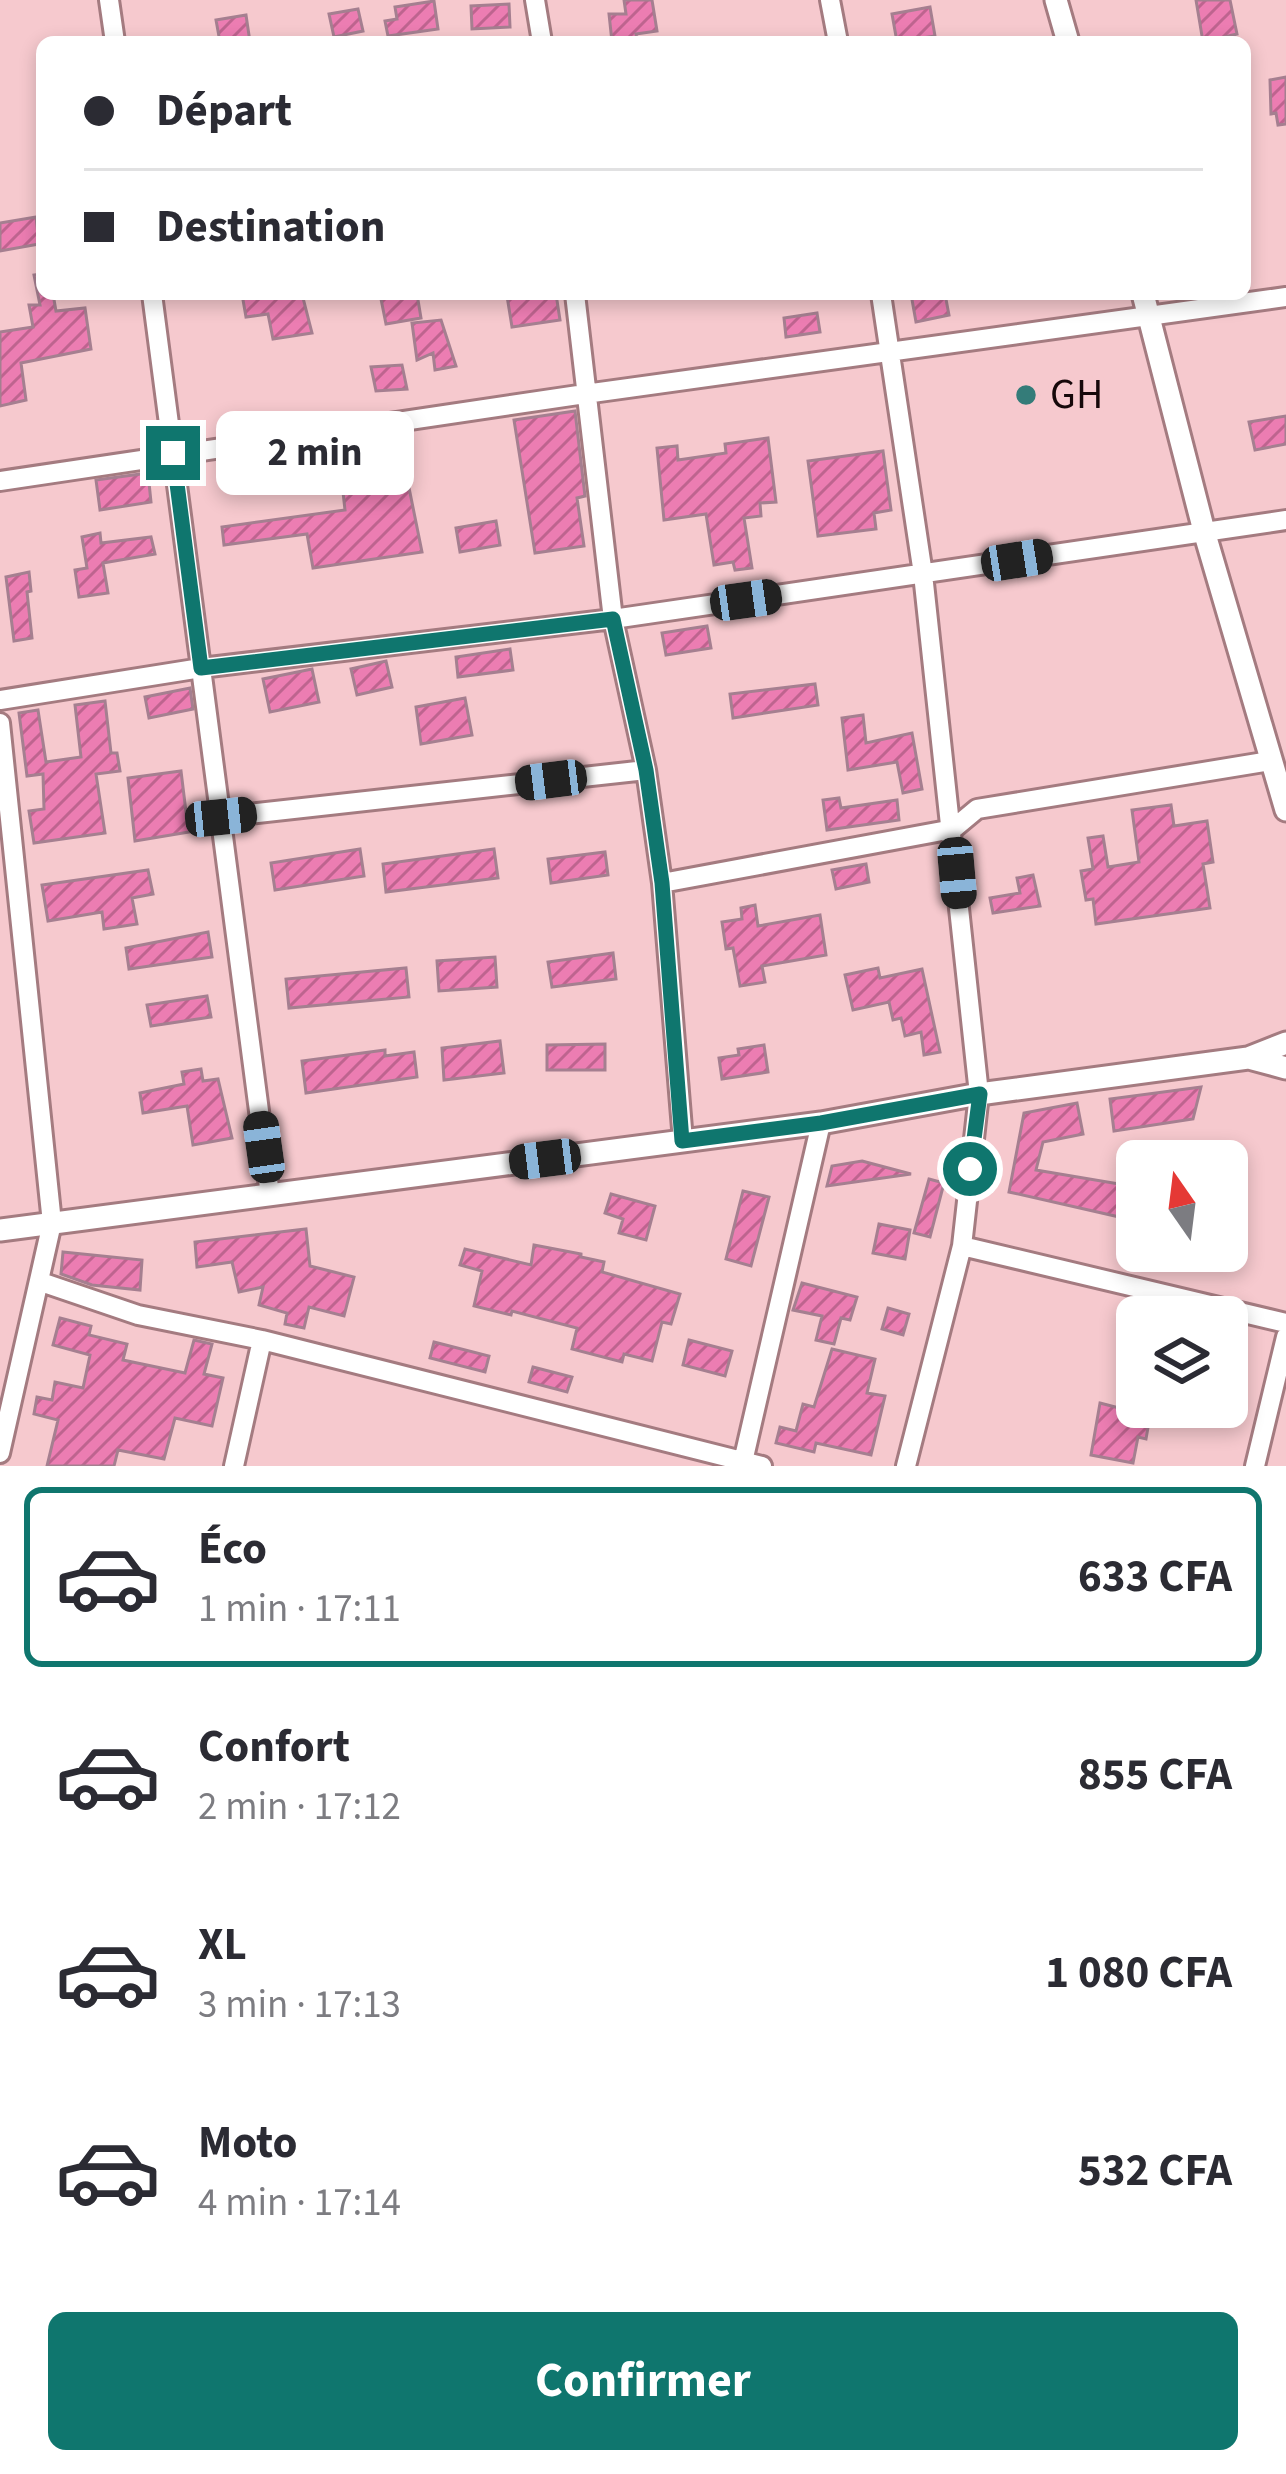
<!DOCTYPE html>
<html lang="fr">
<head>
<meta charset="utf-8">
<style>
	:root { --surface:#fff; --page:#f2f2f3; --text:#2b2b33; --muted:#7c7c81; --line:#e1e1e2; --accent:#0f766e }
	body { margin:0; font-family:"Source Sans 3",sans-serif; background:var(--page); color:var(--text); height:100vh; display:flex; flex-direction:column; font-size:45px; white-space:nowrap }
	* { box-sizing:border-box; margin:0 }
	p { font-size:39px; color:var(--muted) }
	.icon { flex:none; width:66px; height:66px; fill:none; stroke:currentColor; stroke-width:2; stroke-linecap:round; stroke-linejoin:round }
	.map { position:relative; height:1466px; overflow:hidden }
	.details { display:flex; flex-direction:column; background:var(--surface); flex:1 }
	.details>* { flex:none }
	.banner { position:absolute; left:36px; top:36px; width:1215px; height:264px; border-radius:18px; box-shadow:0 6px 18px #0003; display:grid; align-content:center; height:264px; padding:0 48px; background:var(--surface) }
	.needle { width:78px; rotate:346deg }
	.tools { position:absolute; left:1116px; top:1140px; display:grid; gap:24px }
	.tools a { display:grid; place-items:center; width:132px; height:132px; border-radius:18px; background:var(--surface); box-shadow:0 6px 18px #0003; font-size:60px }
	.end { position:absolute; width:54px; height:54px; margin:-27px; border:15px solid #0f766e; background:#fff; box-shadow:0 0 0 6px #fff }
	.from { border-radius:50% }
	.bubble { position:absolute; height:84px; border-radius:18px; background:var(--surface); box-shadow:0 6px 18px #0003; font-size:39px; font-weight:700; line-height:84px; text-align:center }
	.car { position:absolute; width:36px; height:72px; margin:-36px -18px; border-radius:15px; box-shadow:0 0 9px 3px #0007; background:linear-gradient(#222 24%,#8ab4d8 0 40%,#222 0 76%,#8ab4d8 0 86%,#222 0) }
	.banner b { display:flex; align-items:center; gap:42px; height:114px; font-size:45px }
	.banner b+b { border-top:3px solid var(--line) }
	.banner i { width:30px; height:30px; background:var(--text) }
	ul { padding:21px 0 0; list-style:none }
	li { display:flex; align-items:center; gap:36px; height:180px; margin:0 24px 18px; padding:0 24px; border:6px solid transparent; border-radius:18px }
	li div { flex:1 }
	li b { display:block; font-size:45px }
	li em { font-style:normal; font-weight:700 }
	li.active { border-color:var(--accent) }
	li>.icon { width:108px; height:108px; stroke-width:1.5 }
	.cta { display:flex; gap:24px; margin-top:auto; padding:24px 48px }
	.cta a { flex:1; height:138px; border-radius:18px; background:var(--accent); color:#fff; font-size:48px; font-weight:700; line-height:138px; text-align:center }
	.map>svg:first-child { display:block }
</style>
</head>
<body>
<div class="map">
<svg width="1286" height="1466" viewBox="0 0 1286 1466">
	<defs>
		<pattern id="building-hatch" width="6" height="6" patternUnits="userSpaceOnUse" patternTransform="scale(3)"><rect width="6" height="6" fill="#ec7db2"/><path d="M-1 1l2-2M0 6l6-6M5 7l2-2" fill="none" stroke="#be648f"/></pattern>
	</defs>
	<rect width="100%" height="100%" fill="#f6c9ce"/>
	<!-- building -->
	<path fill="url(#building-hatch)" stroke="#a57f90" stroke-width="3" d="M624 0H652L657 31 636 34 638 42H612L609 14H626Z
		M1196 0H1230L1237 34 1203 42Z
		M434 1 438 29 388 36 385 21 397 19 395 7Z
		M509 4 510 27 472 29 471 6Z
		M930 7 935 36 897 42 892 14Z
		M358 9 363 31 334 37 329 14Z
		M246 15 250 42H220L216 20Z
		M1286 77V124L1278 125 1276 113 1271 114 1270 80Z
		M36 217 39 244 0 251V223Z
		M42 274V294H53L56 311 85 308 91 349 21 363 26 400 0 406V332L33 327 29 305H40L34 275Z
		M242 294H302L312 333 273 339 268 314 246 317Z
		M380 294H417L421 318 386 324Z
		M522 294H556L560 320 512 327 507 296Z
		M911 294H945L949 315 916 322Z
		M817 313 820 332 786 337 784 318Z
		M441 320 456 366 435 370 433 353 417 360 412 323Z
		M402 365 407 389 376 391 371 367Z
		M575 411 585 496 577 498 584 546 535 553 514 420Z
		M1286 416V444L1255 450 1249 422Z
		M768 438 776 502 760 503 761 516 744 518 752 568 735 570 733 562 714 565 706 514 664 520 657 448 677 446 678 460 726 453 725 444Z
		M403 444 407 462 404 463 422 552 313 568 307 534 224 545 222 527 345 510 343 492 376 486 371 462 387 458 384 448Z
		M883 451 891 510 874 513 876 529 818 536 808 461Z
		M148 473 151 502 100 510 96 480Z
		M496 521 500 545 460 552 456 528Z
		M100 533 101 543 151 537 155 554 103 563 108 593 79 597 75 570 87 568 82 537Z
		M29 572 31 591 27 592 32 638 14 641 6 577Z
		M707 626 711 648 666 655 662 633Z
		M510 649 513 670 458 677 456 657Z
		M386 661 392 687 357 695 351 669Z
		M312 669 319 702 270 712 263 679Z
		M815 684 818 705 733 718 730 694Z
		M190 688 193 709 149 718 145 697Z
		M465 698 472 735 421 744 416 707Z
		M105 701 111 753H117L120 771 96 774 105 833 34 843 29 811 44 809 43 774 27 776 19 713 38 710 46 762 81 757 75 705Z
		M863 715 866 743 912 733 922 789 903 793 897 762 848 770 842 718Z
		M181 771 186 812 192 811 195 831 135 841 128 778Z
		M839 798 841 808 897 800 899 820 827 830 823 800Z
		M1171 805 1174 826 1207 821 1213 862 1203 864 1210 908 1096 924 1093 899 1086 900 1081 871 1093 869 1088 838 1103 836 1108 867 1139 862 1132 810Z
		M360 849 364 876 275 890 271 863Z
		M494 849 498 878 386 892 383 864Z
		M605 852 608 875 551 883 548 859Z
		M866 864 869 882 836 889 832 870Z
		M148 870 153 894 132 898 137 924 104 929 102 912 48 921 42 885Z
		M1033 875 1040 906 993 913 990 898 1020 893 1017 878Z
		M755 905 758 926 820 915 826 955 762 966 765 982 740 986 733 948 726 949 722 922 742 919 741 908Z
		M208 932 212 957 129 969 126 948Z
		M613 953 616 979 552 987 548 962Z
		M495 957 497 987 439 991 437 961Z
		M406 968 409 997 289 1008 286 979Z
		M878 968 880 978 922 969 940 1052 924 1055 921 1032 905 1036 901 1018 893 1020 889 1002 853 1010 845 975Z
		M207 996 211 1017 151 1026 147 1005Z
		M500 1041 504 1073 444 1080 442 1048Z
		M605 1044V1070H547V1045Z
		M764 1045 768 1072 722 1079 719 1058 739 1055 738 1049Z
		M385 1050V1056L414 1052 417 1077 306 1093 302 1061Z
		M201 1069 203 1081 218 1079 232 1138 193 1145 187 1106 143 1113 140 1093 184 1084 182 1072Z
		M1201 1087 1193 1119 1114 1131 1110 1099Z
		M1077 1103 1083 1134 1043 1142 1036 1170 1137 1187V1221L1009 1192 1024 1113Z
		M862 1161 911 1174 827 1186 832 1166Z
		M929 1179 944 1183 930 1237 914 1233Z
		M743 1191 769 1197 751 1266 726 1259Z
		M611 1194 655 1206 646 1240 619 1233 623 1219 605 1213Z
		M879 1224 910 1230 905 1259 873 1253Z
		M306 1229 310 1266 354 1277 344 1316 309 1307 304 1328 285 1324 287 1313 259 1305 263 1287 239 1292 232 1262 197 1267 195 1242Z
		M534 1245 581 1254V1257L604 1262 602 1272 680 1294 671 1324 662 1322 652 1361 624 1354 622 1362 572 1349 577 1328 512 1311 511 1315 474 1306 482 1271 460 1265 465 1249 531 1265Z
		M63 1252 142 1260 140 1290 92 1285 61 1274Z
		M802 1283 857 1297 850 1320 841 1318 834 1344 816 1340 822 1316 793 1310Z
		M888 1308 909 1314 903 1335 882 1329Z
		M60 1318 91 1326 89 1335 127 1344 123 1360 185 1373 194 1340 212 1344 204 1374 223 1378 212 1426 175 1418 164 1459 118 1450 114 1466H47L58 1420 34 1414 37 1397 52 1400 55 1382 83 1388 90 1355 53 1345Z
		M689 1340 732 1351 725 1376 683 1365Z
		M434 1342 489 1356 485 1372 430 1358Z
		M832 1349 875 1359 867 1393 885 1396 871 1455 816 1443 814 1452 776 1443 780 1427 796 1431 803 1404 814 1407Z
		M533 1367 572 1377 567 1392 529 1382Z
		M1100 1403 1150 1416 1146 1439 1138 1437 1133 1463 1091 1455Z"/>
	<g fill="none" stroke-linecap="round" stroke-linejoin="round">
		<!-- minor casing -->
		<g stroke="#a47b80" stroke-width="24">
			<path id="minor" d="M109 0 115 42
				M535 0 542 42
				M830 0 838 42
				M152 294 270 1195
				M575 294 613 619 646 770 662 883 683 1141
				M881 294 923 574 979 1094 962 1246 906 1466
				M0 481 585 394 1286 297
				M0 700 201 668 613 619 1286 520
				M0 723 52 1223 0 1453
				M221 817 646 770
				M662 883 953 829 977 809 1270 761
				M962 1246 1286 1323
				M41 1282 138 1315 262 1340 762 1466
				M234 1466 262 1340
				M742 1466 821 1123
				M1255 1466 1286 1337"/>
		</g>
		<!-- tertiary casing -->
		<g stroke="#a47b80" stroke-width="27">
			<path id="tertiary" d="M1056 0 1068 42
				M1143 294 1204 531 1286 810
				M1249 1058 1286 1068
				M0 1230 821 1123 979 1094 1248 1058 1286 1043"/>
		</g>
		<!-- minor -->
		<use href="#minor" stroke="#fff" stroke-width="18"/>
		<!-- tertiary -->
		<use href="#tertiary" stroke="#fff" stroke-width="21"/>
	</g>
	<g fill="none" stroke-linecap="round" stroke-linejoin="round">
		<!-- route -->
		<path stroke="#0f766e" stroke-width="15" d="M173 453 201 668 613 619 646 770 662 883 682 1141 821 1123 980 1094 970 1169"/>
	</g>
	<!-- markers -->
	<circle fill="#347c79" stroke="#f6c9ce" stroke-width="4.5" cx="1026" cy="395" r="12"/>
	<g text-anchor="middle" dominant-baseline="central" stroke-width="10" stroke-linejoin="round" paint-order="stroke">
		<!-- poi labels -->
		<g font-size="42" fill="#16080a" stroke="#f6c9ce" text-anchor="start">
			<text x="1050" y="395">GH</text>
		</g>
	</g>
</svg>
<div class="tools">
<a><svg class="needle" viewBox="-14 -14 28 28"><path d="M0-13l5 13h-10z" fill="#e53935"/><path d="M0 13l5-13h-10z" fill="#7c7c81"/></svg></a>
<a><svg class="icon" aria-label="layers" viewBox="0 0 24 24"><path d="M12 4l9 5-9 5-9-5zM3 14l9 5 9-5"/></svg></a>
</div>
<i class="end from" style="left:970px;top:1169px"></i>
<i class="end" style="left:173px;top:453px"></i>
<div class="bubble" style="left:216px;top:411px;width:198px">2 min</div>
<i class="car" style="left:1017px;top:560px;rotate:81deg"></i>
<i class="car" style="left:746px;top:600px;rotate:82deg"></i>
<i class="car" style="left:551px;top:780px;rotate:263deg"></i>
<i class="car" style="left:221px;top:817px;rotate:84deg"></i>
<i class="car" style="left:957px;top:873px;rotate:175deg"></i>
<i class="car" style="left:264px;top:1147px;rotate:352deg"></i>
<i class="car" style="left:545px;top:1159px;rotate:263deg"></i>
<div class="banner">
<b><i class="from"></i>Départ</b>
<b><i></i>Destination</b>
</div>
</div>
<section class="details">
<ul>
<li class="active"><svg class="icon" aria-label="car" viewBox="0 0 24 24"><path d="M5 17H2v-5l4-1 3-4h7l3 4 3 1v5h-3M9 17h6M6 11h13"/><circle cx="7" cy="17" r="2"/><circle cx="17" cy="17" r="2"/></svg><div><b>Éco</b><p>1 min · 17:11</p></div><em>633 CFA</em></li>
<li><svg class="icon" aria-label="car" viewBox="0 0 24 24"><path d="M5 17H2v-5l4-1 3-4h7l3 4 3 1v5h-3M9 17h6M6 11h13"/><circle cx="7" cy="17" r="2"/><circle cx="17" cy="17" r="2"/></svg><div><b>Confort</b><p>2 min · 17:12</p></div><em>855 CFA</em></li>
<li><svg class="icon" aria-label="car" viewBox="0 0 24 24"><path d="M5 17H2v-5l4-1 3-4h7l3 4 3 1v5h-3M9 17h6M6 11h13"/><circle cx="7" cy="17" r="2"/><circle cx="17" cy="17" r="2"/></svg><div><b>XL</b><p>3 min · 17:13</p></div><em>1 080 CFA</em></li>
<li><svg class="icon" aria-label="car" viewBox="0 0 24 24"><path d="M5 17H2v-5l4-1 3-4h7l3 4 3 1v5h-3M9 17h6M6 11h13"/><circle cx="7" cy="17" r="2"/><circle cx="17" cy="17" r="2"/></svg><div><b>Moto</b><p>4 min · 17:14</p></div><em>532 CFA</em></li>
</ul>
<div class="cta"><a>Confirmer</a></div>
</section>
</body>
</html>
